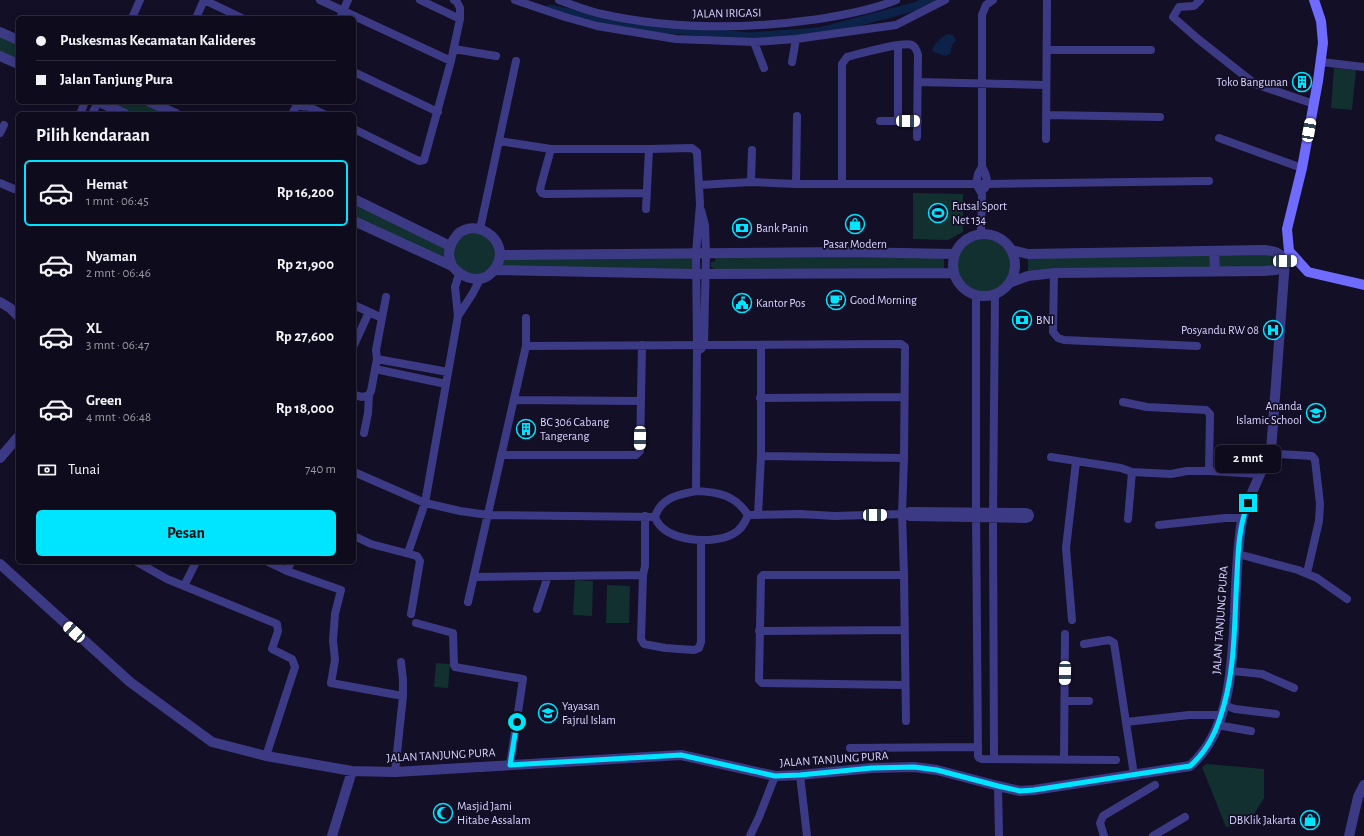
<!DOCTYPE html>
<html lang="id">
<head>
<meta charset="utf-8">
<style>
	:root { --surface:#0e0b1c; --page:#171425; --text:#f1f3f6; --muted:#9b9ba3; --line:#2e2b3b; --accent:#00e5ff }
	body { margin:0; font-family:"Alegreya Sans",sans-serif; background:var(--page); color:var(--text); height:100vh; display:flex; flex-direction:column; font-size:15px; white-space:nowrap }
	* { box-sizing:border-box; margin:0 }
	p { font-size:13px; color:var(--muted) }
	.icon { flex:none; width:22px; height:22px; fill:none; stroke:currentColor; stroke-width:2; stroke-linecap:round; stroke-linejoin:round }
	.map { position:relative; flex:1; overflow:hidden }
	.drawer { position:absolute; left:16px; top:112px; width:340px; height:452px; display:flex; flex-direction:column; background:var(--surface); border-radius:6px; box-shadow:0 2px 10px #0003,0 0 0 1px var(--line) }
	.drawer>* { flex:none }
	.hud { position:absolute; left:16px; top:16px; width:340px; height:88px; border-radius:6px; box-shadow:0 2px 10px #0003,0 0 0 1px var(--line); display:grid; align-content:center; height:88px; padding:0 20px; background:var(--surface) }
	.end { position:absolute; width:18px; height:18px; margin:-9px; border:5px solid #00e5ff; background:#111; box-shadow:0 0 0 2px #111 }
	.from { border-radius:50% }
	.bubble { position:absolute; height:28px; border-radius:6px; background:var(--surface); box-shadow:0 2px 10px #0003,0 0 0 1px var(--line); font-size:13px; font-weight:700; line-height:28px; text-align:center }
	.car { position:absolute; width:12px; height:24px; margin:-12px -6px; border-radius:5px; box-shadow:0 0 3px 1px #0007; background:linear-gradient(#fff 24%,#345 0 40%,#fff 0 76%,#345 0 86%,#fff 0) }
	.hud b { display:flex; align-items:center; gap:14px; height:38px; font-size:15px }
	.hud b+b { border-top:1px solid var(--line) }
	.hud i { width:10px; height:10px; background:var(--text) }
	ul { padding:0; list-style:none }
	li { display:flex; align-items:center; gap:12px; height:66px; margin:0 8px 6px; padding:0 12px; border:2px solid transparent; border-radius:6px }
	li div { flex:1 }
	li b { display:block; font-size:15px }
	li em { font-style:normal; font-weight:700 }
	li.selected { border-color:var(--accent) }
	li>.icon { width:36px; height:36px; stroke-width:1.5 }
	h2 { padding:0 20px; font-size:18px; line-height:48px }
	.pay { display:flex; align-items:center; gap:10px; height:44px; padding:0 20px; font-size:15px }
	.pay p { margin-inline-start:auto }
	.action { display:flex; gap:8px; margin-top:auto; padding:8px 20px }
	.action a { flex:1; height:46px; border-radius:6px; background:var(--accent); color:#111; font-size:16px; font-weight:700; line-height:46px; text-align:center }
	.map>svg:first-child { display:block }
</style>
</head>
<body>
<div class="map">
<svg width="1364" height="836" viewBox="0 0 1364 836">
	<rect width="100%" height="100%" fill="#130f26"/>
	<!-- green -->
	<path fill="#12302f" d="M0 32 18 40V63L0 55Z
		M1334 68 1356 70 1352 110 1331 108Z
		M101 102H150L176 114H126Z
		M913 193 963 194V232L948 240 913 239Z
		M354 199 450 246 461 232 489 233 500 254 696 253V274L494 270 480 279 354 221Z
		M953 265a31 31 0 1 1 62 0a31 31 0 1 1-62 0Z
		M1264 250 1285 261 1264 271 1028 276V254Z
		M716 253 944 254V272L715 275V269L711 267V262L715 261Z
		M575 580 593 581 592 616 573 615Z
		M607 585 630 586 629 623H606Z
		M436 663 450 664 448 688 434 687Z
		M1207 764 1264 769V798L1248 824 1226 827 1202 767Z"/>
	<!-- water -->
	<path fill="#0c2248" d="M947 34 953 35 956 40 952 45 950 54 945 56 934 52 932 50C935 42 941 38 947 34Z"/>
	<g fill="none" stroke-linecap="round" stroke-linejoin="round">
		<!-- canal -->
		<path stroke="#0c2248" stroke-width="9" d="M550 9 629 26 698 31 748 37 819 32 917 6 930 0"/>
		<!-- minor -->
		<path stroke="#3d3a85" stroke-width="8" d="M204 0 242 18
			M320 0 451 61
			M420 0 460 19
			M515 0 565 17 597 26 615 29 676 39 754 42 796 39 896 25 945 0
			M559 0C573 5 587 11 602 14 673 30 748 29 819 19 844 15 872 10 896 0
			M1200 0 1194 6 1179 7 1173 17 1198 39 1255 84 1314 104
			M132 18 140 0
			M196 18 204 0
			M340 18 348 0
			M754 42 764 68
			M454 49 496 56
			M1047 50H1151
			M792 62 796 39
			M1321 62 1364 67
			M354 72 438 112
			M918 82 1046 85
			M294 102C300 108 307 108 313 102
			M307 106 324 114
			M80 114 85 102
			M92 114 98 102
			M292 114 297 105
			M1046 115 1160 117
			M880 121H918
			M898 121V45
			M354 129 419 161 424 160 451 61 460 19V8L457 2 454 0
			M0 133 4 125
			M1219 138 1302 168
			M1046 139 1047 0
			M499 141 551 149H649L692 148 697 152 700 204 696 253 697 345 696 491
			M551 149 541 185 540 190 542 193 545 194 647 193
			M982 167C986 174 989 181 985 188
			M751 182 752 150
			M0 183 14 189 18 188
			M796 184 797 116
			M842 184V64L847 57C859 54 903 41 912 45 916 47 917 51 918 55L917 137
			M699 185 751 182 796 184H987L1209 181
			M646 209 649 149
			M480 229 516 61
			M981 234 982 194 976 184 978 174 982 167V15L986 5 993 0
			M1054 273 1053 332 1058 338 1064 340 1197 346
			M976 296V511L978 756 979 758 982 759 1116 760
			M354 305 382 318 376 350 377 359 371 391 369 395 362 397 354 395
			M458 316 473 293 480 279
			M382 318 386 297
			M354 345 369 312
			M526 346 901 344 905 347 904 458 902 514 904 575 906 721
			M701 349 704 345 706 253 705 225 701 210
			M377 359 448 372
			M375 369 446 384
			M760 398 904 397
			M514 400 640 401
			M1123 402 1147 407 1206 410 1210 414 1209 471
			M364 433 368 413 369 395
			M1271 451 1279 454 1312 456 1315 460 1320 504 1319 521 1307 573
			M501 455H636L640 451 642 345
			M761 456 904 458
			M1051 457 1121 468 1132 472 1171 474 1187 471H1209L1259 474
			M354 472 425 503 460 511 488 515 655 517
			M696 491C719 492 735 495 748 515 745 523 741 530 733 534 713 545 663 542 655 517 661 497 678 495 696 491Z
			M748 515 800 514 835 516 902 514 910 511 1026 512 1029 513 1030 515 1029 518 1026 519 910 517 902 514
			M758 515 761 456V345
			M645 516V566L643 575 641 639 644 644 665 648 694 650 699 648 701 642V540
			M1128 519 1132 472
			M1159 525 1225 518H1243
			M354 536 371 544 417 556 420 561 411 614
			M408 553 425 503 458 316 455 287 459 274
			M1238 554 1298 570 1317 578 1347 599
			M137 562 167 579 277 624 278 631 272 649 292 659 295 667 266 756
			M268 562 287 571 341 590 335 614 333 640 335 660 331 683 403 696 395 772
			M287 571 291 562
			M904 575H763L761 577 759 680 762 683 905 685
			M474 577 643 575
			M184 586 196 562
			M468 602 526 346V318
			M537 609 548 576
			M1072 620 1066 548 1076 462
			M416 623 453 633 454 665 455 667 523 679 510 765
			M759 631 904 630
			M1084 644 1109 640 1114 643 1134 775
			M401 662 403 680V696
			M1232 671 1262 674 1294 688
			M1065 701H1089
			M1224 705 1235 709 1276 714
			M1126 722 1189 715H1221
			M1217 725 1251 731
			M850 748 978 747
			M994 759 993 518 995 294
			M1064 759 1065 634
			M800 775 807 836
			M998 786 999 836
			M750 836 759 817 775 776
			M1104 836 1100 823 1103 816 1155 785
			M1153 836 1185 817"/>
		<!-- tertiary -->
		<path stroke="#3d3a85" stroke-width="10" d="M0 32 18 40
			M0 56 18 64
			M99 102 125 114
			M150 102 176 114
			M354 199 450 246
			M354 221 452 266C464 280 484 286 496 267 513 239 470 213 454 239 451 244 449 248 449 254 449 258 451 262 452 266
			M953 265a31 31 0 1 1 62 0a31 31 0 1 1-62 0Z
			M1011 250 1028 254 1264 250C1275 251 1280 252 1285 261
			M1214 251 1215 271
			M500 255 848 252 954 254
			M494 270 696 274 953 273
			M1009 283 1028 276 1054 273 1264 271 1276 270 1285 261H1289
			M0 302 10 308 18 316
			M0 458 18 437
			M0 564 130 682 212 742 266 756 352 771 395 772 681 755 775 776 800 775 872 768 914 767 937 770 998 786 1020 791 1034 790 1190 766C1231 731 1232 664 1235 614 1236 583 1237 551 1242 520 1243 514 1247 507 1249 500 1256 483 1263 467 1271 451L1285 261
			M332 836 352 771
			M1349 836 1358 797 1364 785"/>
		<!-- secondary -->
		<path stroke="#6f6bff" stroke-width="10" d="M1314 0 1321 21 1323 43 1318 81 1302 168 1287 229 1289 251 1308 272 1364 285"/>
	</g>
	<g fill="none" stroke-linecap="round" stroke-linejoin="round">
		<!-- route -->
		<path stroke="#00e5ff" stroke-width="5" d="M517 722 510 765 681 755 775 776 800 775 872 768 914 767 937 770 998 786 1020 791 1034 790 1190 766C1205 753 1214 737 1220 718 1236 672 1234 623 1237 575 1238 551 1239 526 1248 503"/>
	</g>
	<!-- icons -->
	<defs>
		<g id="building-ring" transform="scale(1)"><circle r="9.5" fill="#130f26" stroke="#00e5ff" stroke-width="1.5"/><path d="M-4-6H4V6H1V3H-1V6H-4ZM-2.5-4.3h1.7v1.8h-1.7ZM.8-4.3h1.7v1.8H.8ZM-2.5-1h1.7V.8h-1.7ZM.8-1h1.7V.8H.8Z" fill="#00e5ff"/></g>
		<g id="stadium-ring" transform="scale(1)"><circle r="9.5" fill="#130f26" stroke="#00e5ff" stroke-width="1.5"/><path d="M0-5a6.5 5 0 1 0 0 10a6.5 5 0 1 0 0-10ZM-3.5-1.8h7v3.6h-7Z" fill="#00e5ff"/></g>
		<g id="shop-ring" transform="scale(1)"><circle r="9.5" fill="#130f26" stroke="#00e5ff" stroke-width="1.5"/><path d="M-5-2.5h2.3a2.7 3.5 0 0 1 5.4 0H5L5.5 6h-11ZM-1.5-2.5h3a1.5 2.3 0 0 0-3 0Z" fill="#00e5ff"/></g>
		<g id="bank-ring" transform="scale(1)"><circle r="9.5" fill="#130f26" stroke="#00e5ff" stroke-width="1.5"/><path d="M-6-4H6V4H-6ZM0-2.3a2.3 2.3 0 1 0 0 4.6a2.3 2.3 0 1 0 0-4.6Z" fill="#00e5ff"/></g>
		<g id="cafe-ring" transform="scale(1)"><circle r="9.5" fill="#130f26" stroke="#00e5ff" stroke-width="1.5"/><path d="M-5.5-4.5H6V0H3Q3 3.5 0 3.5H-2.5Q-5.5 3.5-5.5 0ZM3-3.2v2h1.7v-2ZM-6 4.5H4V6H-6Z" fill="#00e5ff"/></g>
		<g id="civic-ring" transform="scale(1)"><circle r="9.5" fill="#130f26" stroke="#00e5ff" stroke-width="1.5"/><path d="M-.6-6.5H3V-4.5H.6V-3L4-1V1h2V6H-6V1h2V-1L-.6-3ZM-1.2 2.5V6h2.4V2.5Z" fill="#00e5ff"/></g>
		<g id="hospital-ring" transform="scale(1)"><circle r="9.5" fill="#130f26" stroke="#00e5ff" stroke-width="1.5"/><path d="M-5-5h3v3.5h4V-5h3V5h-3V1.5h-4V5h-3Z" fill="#00e5ff"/></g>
		<g id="school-ring" transform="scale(1)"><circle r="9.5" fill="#130f26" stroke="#00e5ff" stroke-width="1.5"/><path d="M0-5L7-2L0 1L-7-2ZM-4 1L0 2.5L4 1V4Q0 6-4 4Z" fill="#00e5ff"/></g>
		<g id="mosque-ring" transform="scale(1)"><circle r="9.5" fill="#130f26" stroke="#00e5ff" stroke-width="1.5"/><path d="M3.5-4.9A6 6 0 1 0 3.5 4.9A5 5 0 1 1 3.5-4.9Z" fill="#00e5ff"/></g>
	</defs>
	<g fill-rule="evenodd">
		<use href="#building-ring" x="1302" y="82"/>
		<use href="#stadium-ring" x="938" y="213"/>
		<use href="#shop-ring" x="855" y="224"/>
		<use href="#bank-ring" x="742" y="228"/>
		<use href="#cafe-ring" x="836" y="300"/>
		<use href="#civic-ring" x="742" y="303"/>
		<use href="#bank-ring" x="1022" y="320"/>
		<use href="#hospital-ring" x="1273" y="330"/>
		<use href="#school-ring" x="1316" y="413"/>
		<use href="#building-ring" x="526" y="429"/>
		<use href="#school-ring" x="548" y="713"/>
		<use href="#mosque-ring" x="443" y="813"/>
		<use href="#shop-ring" x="1310" y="820"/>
	</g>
	<g text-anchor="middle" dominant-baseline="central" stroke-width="3.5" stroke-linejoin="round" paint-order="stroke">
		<!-- street labels -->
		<g font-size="12" fill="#d9d4ff" stroke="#130f26">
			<text transform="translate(727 13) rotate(-1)">JALAN IRIGASI</text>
			<text transform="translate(1220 620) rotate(-86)">JALAN TANJUNG PURA</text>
			<text transform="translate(441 755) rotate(-3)">JALAN TANJUNG PURA</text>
			<text transform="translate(834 759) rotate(-4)">JALAN TANJUNG PURA</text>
		</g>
		<!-- poi labels -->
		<g font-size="12" fill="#d9d4ff" stroke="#130f26" text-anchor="start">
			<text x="1288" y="82" text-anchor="end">Toko Bangunan</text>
			<text x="952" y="206">Futsal Sport<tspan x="952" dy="14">Net 134</tspan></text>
			<text x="756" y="228">Bank Panin</text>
			<text x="855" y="244" text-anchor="middle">Pasar Modern</text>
			<text x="850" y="300">Good Morning</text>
			<text x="756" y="303">Kantor Pos</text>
			<text x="1036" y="320">BNI</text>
			<text x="1259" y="330" text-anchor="end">Posyandu RW 08</text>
			<text x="1302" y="406" text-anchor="end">Ananda<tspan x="1302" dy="14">Islamic School</tspan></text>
			<text x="540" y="422">BC 306 Cabang<tspan x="540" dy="14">Tangerang</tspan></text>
			<text x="562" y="706">Yayasan<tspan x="562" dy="14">Fajrul Islam</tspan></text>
			<text x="457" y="806">Masjid Jami<tspan x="457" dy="14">Hitabe Assalam</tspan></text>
			<text x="1296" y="820" text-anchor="end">DBKlik Jakarta</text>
		</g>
	</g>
</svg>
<i class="end from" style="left:517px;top:722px"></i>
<i class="end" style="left:1248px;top:503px"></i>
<div class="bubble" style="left:1215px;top:445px;width:66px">2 mnt</div>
<i class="car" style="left:908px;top:121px;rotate:90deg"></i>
<i class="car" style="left:1309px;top:130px;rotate:10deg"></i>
<i class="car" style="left:1285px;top:261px;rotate:89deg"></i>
<i class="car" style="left:640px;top:438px;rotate:181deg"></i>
<i class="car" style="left:875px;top:515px;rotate:89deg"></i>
<i class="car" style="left:74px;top:632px;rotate:312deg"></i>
<i class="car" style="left:1065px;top:673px;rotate:181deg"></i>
<div class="hud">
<b><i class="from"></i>Puskesmas Kecamatan Kalideres</b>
<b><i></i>Jalan Tanjung Pura</b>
</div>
<section class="drawer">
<h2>Pilih kendaraan</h2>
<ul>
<li class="selected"><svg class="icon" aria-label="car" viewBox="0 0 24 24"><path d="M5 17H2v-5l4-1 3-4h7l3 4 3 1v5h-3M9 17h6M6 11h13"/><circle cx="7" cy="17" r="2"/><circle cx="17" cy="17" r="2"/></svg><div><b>Hemat</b><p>1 mnt · 06:45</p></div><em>Rp 16,200</em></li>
<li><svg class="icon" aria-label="car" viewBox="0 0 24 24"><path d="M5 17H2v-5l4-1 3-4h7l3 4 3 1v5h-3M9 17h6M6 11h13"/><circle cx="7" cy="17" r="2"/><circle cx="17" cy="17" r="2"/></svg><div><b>Nyaman</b><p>2 mnt · 06:46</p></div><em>Rp 21,900</em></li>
<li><svg class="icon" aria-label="car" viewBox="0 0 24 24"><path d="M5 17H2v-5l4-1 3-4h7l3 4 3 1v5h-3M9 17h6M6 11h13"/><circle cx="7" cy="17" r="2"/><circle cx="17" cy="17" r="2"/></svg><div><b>XL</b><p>3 mnt · 06:47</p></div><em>Rp 27,600</em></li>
<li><svg class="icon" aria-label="car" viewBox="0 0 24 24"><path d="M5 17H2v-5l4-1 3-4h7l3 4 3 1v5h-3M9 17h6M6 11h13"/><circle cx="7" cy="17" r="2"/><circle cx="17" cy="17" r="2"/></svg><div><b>Green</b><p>4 mnt · 06:48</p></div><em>Rp 18,000</em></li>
</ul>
<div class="pay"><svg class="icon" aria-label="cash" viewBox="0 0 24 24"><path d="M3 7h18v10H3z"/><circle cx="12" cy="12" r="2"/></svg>Tunai<p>740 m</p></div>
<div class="action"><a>Pesan</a></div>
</section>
</div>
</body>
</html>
